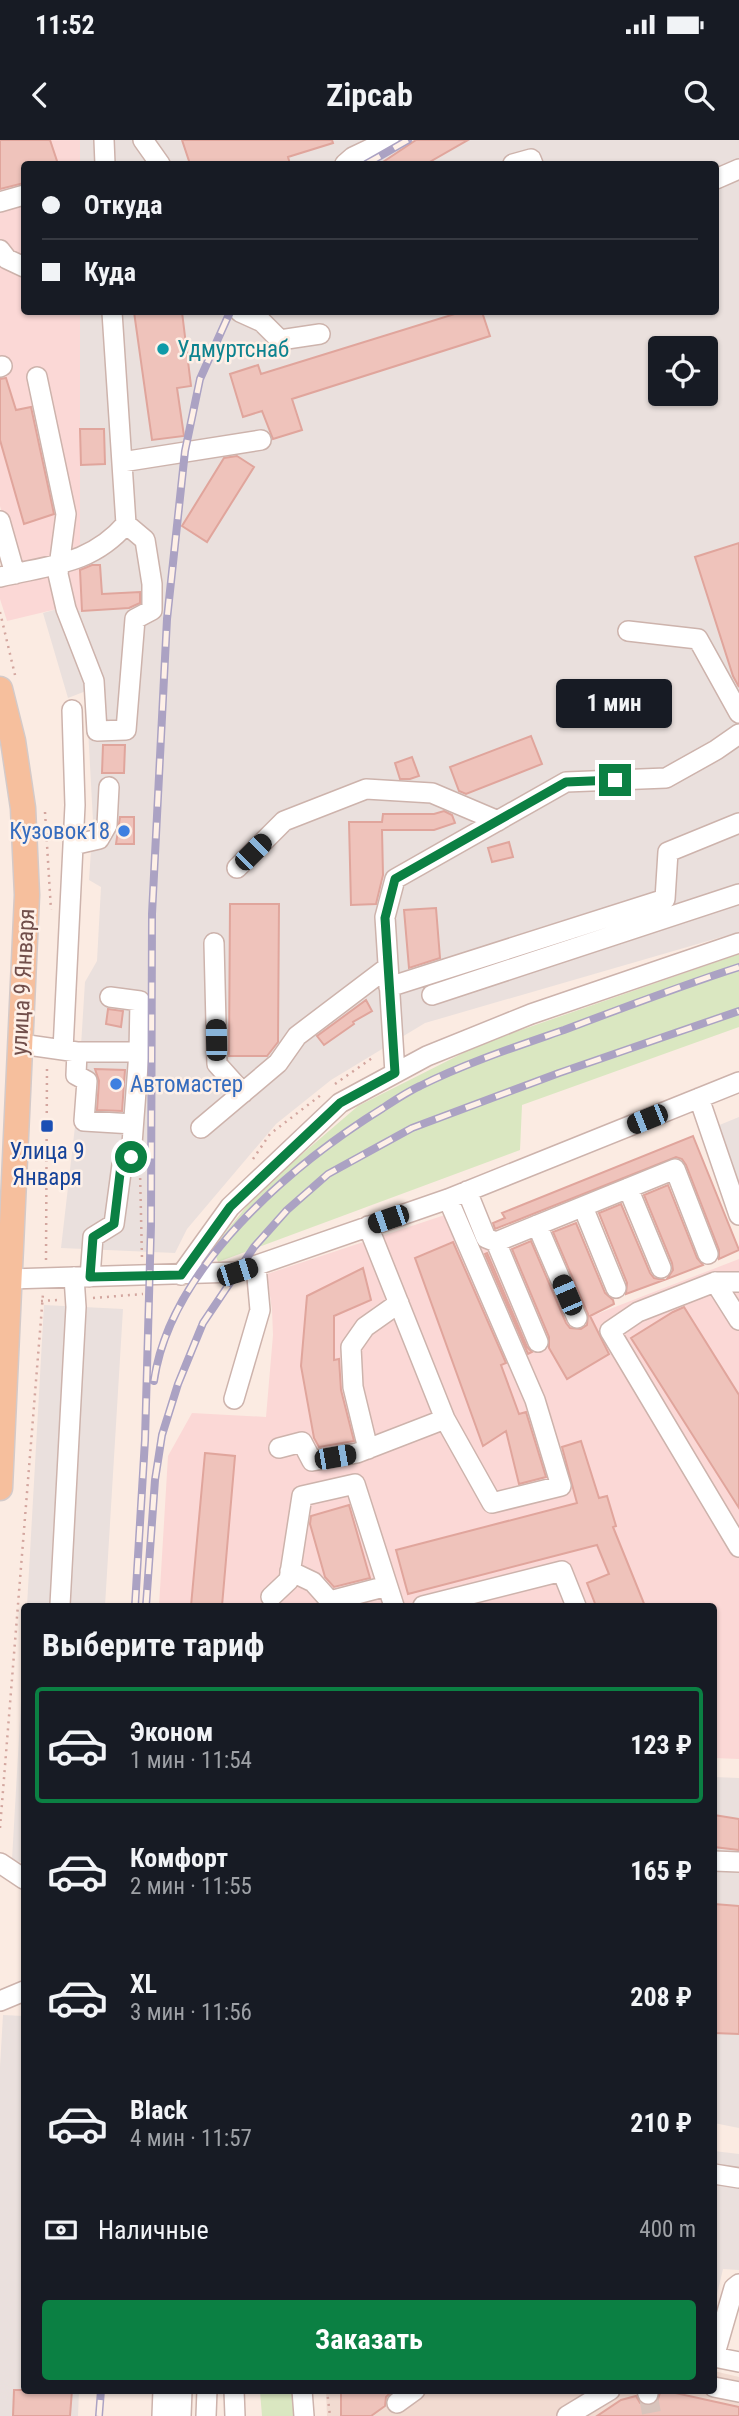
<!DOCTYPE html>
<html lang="ru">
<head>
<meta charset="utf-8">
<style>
	:root { --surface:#171b24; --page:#20242c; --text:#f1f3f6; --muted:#9ea1a6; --line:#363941; --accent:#0b8043 }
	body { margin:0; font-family:"Roboto Condensed",sans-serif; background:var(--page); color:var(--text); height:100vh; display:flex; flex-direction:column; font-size:26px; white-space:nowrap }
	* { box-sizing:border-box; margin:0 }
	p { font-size:23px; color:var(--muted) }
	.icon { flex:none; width:38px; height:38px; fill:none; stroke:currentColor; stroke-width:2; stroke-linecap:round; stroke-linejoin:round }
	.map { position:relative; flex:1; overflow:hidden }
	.side { position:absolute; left:21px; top:1463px; width:696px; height:791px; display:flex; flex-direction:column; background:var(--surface); border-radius:7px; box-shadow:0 2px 5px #0004 }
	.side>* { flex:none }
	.hud { position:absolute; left:21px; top:21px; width:698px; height:154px; border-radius:7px; box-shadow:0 2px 5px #0004; display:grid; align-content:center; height:154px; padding:0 21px; background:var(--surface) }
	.fabs { position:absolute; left:648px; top:196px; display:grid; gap:14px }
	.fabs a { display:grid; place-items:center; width:70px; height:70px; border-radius:7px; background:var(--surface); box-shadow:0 2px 5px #0004; font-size:35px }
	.end { position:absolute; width:32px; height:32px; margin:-16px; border:9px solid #0b8043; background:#fff; box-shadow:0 0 0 4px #fff }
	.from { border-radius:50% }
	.bubble { position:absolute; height:49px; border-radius:7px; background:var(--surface); box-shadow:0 2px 5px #0004; font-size:23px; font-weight:700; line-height:49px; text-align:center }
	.car { position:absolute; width:21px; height:42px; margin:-21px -10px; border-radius:9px; box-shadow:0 0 5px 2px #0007; background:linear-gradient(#222 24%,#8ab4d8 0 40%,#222 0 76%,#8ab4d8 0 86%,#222 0) }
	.hud b { display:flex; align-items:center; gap:24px; height:66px; font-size:26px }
	.hud b+b { border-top:2px solid var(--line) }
	.hud i { width:18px; height:18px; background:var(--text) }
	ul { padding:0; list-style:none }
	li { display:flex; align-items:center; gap:21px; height:116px; margin:0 14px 10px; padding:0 7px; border:4px solid transparent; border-radius:7px }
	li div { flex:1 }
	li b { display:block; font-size:26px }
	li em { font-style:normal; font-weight:700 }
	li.on { border-color:var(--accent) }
	li>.icon { width:63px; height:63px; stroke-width:1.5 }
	h2 { padding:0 21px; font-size:32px; line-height:84px }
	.pay { display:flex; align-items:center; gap:18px; height:77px; padding:0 21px; font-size:26px }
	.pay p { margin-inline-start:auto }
	.action { display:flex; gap:14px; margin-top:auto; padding:14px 21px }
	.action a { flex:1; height:80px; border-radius:7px; background:var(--accent); color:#fff; font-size:28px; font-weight:700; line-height:80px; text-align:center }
	.status { display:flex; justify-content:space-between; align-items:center; height:49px; padding:0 35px; background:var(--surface); direction:ltr }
	.status svg { height:19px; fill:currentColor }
	header { display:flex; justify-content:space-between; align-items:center; height:91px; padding:0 21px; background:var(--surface); font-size:32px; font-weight:700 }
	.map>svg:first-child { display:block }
</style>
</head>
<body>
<div class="status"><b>11:52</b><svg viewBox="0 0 49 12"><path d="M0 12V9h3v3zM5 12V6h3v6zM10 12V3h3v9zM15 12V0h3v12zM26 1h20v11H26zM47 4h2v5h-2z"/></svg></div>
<header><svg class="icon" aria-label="back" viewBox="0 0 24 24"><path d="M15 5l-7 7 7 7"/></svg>Zipcab<svg class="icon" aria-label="search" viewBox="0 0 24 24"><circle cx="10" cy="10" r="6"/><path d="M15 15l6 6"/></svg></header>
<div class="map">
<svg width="739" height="2276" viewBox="0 0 739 2276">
	<rect width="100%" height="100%" fill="#fbebe2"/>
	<!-- residential -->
	<path fill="#f2dbd1" d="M714 2231 739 2237V2276H327L326 2251 714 2250Z"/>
	<!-- commercial -->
	<path fill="#fbd8d6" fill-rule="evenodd" d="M0 0H80V24H24V172H80L82 471 61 468 7 481 0 459V446L21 441 0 366Z
		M469 1067 584 1179 739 1119V1619L714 1618V1466H159L168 1316 192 1273 266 1277 273 1195 272 1170 267 1134ZM569 1365 581 1409 408 1454 398 1409Z"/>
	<!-- industrial -->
	<path fill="#eae0dd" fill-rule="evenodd" d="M80 0H739V792L425 883 331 940 276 984 187 1089 175 1113 61 1108 77 969 85 842 97 821 101 747 89 740 93 681 86 551 68 558 43 473 61 468 82 471 80 426V172H716V24H80ZM660 208H705V254H660Z
		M739 977V1042L717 986Z
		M44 1165 123 1169 105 1466H27Z
		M24 1509V1723L12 1720Z
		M714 1637 739 1638V1988L714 1983Z
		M3 1875 24 1876V2250L79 2251 78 2276H0V1927Z
		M714 2011 739 2014V2130L723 2129 714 2167Z"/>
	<!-- green -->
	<path fill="#dae7c1" d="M739 814V887L522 965 520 1010 218 1122 213 1108 258 1052 358 966 481 904Z
		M260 2251H293L295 2276H262Z"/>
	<!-- building -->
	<path fill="#efc3bb" stroke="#e0a59c" stroke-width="2" d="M0 0H50L58 24H24V43L0 49Z
		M182 0H332L333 3 288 17 290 24H190Z
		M416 0H468L426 24H380Z
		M134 172H182L191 246 177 248 184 296 152 300Z
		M461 172H482L490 196 292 259 302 290 273 299 262 271 243 277 230 234 258 225 261 234Z
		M6 238 16 270 31 267 54 374 24 384 0 300V239Z
		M80 289H104L105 324 81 325Z
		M237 316 254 327 207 402 182 386 224 318Z
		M739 403V547L733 536 695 417Z
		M92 425H100L102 454 140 452V463L129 468 82 471 80 430Z
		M531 596 542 624 466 654 459 651 450 627Z
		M103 605H125L124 633H102Z
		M412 617 419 636 410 639H400L395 623Z
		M444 671 452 675 455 683 434 690H382L383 735 376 764 351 765 349 682H382L383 674H434Z
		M120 677H134V704H116Z
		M509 702 513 717 492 722 488 708Z
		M230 764H279L278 902 267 916H229Z
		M436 768 440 818 409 828 404 770Z
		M366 860 372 871 353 882 354 884 324 905 317 896Z
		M108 869 123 871 121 887 106 884Z
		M95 929 125 930 122 971 97 970 99 941Z
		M693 996 739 1110 719 1119V1110L686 1025 682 1019 676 1017 495 1089 493 1083 505 1078 502 1073Z
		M668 1045 697 1118 703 1125 667 1139 673 1130 672 1123 644 1055Z
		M621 1064 650 1133 654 1138 664 1140 626 1154 627 1143 599 1073Z
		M576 1083 605 1153 613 1160 614 1164 590 1176 609 1214 567 1239 549 1208V1197L512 1109 531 1101 566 1183 570 1188 581 1189 587 1185 588 1174 553 1092Z
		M453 1102 506 1223 501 1225 519 1274 526 1272 546 1337 519 1344 506 1291 483 1306 415 1118Z
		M487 1113 527 1207 532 1212 528 1214 485 1114Z
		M363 1128 371 1160 334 1176V1220L339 1219 341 1250 354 1301 319 1307 314 1298 301 1226 307 1156Z
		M684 1167 739 1255V1368L631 1198 673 1172Z
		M581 1301 599 1358 607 1356 616 1386 613 1387 645 1466H596L587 1443 609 1434 597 1405 408 1454 396 1410 577 1363 562 1307Z
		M205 1313 235 1316 222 1466H191Z
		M349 1365 370 1438 334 1447 325 1437 310 1384 311 1376Z
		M714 1675 739 1679V1710L714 1707Z
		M714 1764 739 1766V1894L714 1893Z
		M14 2250H72L70 2276H13Z
		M341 2250H393L386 2257 385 2266 371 2276H341Z
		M671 2252 739 2267V2276H597L621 2260 636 2256 640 2263 650 2266 657 2262 660 2253Z"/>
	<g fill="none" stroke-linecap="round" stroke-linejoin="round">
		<!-- minor-tunnel -->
		<path stroke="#d8c4bc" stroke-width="19" stroke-dasharray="19 10" stroke-linecap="butt" d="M648 2254 652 2276"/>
		<!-- minor casing -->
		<g stroke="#cdb3ac" stroke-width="22">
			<path id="minor" d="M104 0 105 24
				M143 0 160 24
				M345 24 353 17 389 0
				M513 24 531 19 533 24
				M716 39 739 29
				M0 62 24 55
				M0 110 7 119 24 127
				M240 172 262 182 280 200 320 194
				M0 227 2 226
				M37 237 66 374 58 434 66 469 94 541 97 591 126 590 135 479 152 470V444L145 400 126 384
				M122 322 261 300
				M0 381 15 434
				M0 437C49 425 91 425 126 384L112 172
				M628 491 698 499 739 573
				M73 705 99 699 107 685 109 647
				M237 728 284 681 366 649 432 653 498 681
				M214 803 217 924 243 953
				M389 847 665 759 668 712 739 683
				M432 855 739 754
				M21 904 77 912 76 935 87 941 84 981 133 984
				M63 910 75 665 72 570
				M77 912H139
				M395 933 385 777 395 739 566 642 666 638 716 610 739 594
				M699 958 739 1075
				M201 988 278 923 297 896 388 827
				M628 1048 661 1128
				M467 1051 486 1098 496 1102 675 1029 708 1114
				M583 1067 616 1148
				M537 1085 577 1178
				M368 1086 445 1279 492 1363 561 1346 535 1260 448 1059
				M496 1102 538 1202
				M181 1135 230 1067 340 963 427 916 531 874 739 803
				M90 1137 93 1097 114 1084 122 1025 131 1017 139 912 140 861 110 857
				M10 1139 237 1132 448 1059 739 942
				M715 1142 739 1180
				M739 1142H715L638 1172 610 1191 739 1407
				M234 1259 260 1170 256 1126
				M279 1308 302 1302 312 1321 357 1313 445 1279
				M368 1309 353 1247 351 1207 365 1187 399 1163
				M290 1431 313 1442 330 1461 387 1446
				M271 1457 289 1440 302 1356 355 1344 394 1466
				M60 1465 76 1167 74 1137
				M423 1466 562 1431 576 1466
				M714 1721 739 1722
				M0 1723 24 1739
				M0 1861 24 1851
				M714 2034 739 2038
				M714 2217 734 2148 739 2144
				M714 2217 739 2222
				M714 2247 739 2252
				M234 2250 235 2276
				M302 2250 304 2276
				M647 2250 648 2254
				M397 2263 415 2250
				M162 2276 163 2250
				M181 2276 182 2250
				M206 2276 207 2250
				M567 2276 610 2250"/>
		</g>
		<!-- major casing -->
		<g stroke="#d4cac9" stroke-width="27">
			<path id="major" d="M0 549 13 601 23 668 27 755 0 1348"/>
		</g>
		<!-- path -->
		<path stroke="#d3a69f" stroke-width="2.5" stroke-dasharray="2 5" stroke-linecap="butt" d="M0 472 15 535
			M45 672 51 770
			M335 944 375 916
			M253 1019 270 994 321 955
			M140 1031 142 1119
			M46 1120 47 927
			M93 1158 143 1154
			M41 1161 59 1160
			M0 1688 43 1154
			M327 2250 330 2276"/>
		<!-- minor -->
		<use href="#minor" stroke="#fff" stroke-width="19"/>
		<!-- major -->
		<use href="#major" stroke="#f6bf9d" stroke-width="24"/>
		<!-- rail casing -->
		<g stroke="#aba2c3" stroke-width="8">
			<path id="rail" d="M366 24 408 0
				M154 1241C170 1128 291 1025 383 968 395 960 407 952 420 946 466 923 515 907 564 890 622 868 680 846 739 827
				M135 1466 145 1300 151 1085 152 774 167 479 185 311 200 239 230 172
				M146 1466 155 1340 162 1295 178 1244 203 1183 254 1107 287 1070 328 1034 412 988 559 933 739 871
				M99 2276 101 2250"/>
		</g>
		<!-- rail -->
		<use href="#rail" stroke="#fef0e7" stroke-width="5" stroke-dasharray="16" stroke-linecap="butt"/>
	</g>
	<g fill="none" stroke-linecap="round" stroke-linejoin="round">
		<!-- route -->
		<path stroke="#0b8043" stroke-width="9" d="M131 1017 121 1025 114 1084 93 1097 90 1137 181 1135 230 1067 340 963 395 933 385 778 395 739 566 642 615 640"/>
	</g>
	<!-- markers -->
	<circle fill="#0f9aa8" stroke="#fef0e7" stroke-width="2.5" cx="163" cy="209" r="7"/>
	<g fill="#3f7fe0" stroke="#fef0e7" stroke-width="2.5">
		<circle cx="124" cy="691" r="7"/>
		<circle cx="116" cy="944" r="7"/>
	</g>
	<rect fill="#1a4fb4" stroke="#fef0e7" stroke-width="2.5" x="40" y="979" width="14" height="14" rx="3.5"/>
	<g text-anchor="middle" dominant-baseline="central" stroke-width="5" stroke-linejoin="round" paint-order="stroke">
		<!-- culture labels -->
		<g font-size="23" fill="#0d838f" stroke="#fef0e7" text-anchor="start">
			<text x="177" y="209">Удмуртснаб</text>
		</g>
		<!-- shop labels -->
		<g font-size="23" fill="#366cbe" stroke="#fef0e7" text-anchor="end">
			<text x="110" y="691">Кузовок18</text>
			<text x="130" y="944" text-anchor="start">Автомастер</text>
		</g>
		<!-- street labels -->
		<g font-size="23" fill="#714e4a" stroke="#fef0e7">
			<text transform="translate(23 842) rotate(-87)">улица 9 Января</text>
		</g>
		<!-- transit labels -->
		<g font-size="23" fill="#164399" stroke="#fef0e7">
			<text x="47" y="1011">Улица 9<tspan x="47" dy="26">Января</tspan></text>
		</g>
	</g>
</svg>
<div class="fabs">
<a><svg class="icon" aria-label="locate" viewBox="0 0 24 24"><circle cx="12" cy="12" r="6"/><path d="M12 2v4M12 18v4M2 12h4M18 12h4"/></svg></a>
</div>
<i class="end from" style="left:131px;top:1017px"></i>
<i class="end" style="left:615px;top:640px"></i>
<div class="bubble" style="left:556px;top:539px;width:116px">1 мин</div>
<i class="car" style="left:253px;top:712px;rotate:45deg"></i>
<i class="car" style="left:216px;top:900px;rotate:359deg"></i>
<i class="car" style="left:647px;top:979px;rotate:248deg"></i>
<i class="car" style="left:388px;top:1079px;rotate:251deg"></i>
<i class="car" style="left:237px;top:1132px;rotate:72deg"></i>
<i class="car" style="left:567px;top:1155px;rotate:337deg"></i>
<i class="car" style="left:335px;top:1317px;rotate:80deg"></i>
<div class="hud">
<b><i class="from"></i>Откуда</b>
<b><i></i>Куда</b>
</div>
<section class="side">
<h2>Выберите тариф</h2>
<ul>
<li class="on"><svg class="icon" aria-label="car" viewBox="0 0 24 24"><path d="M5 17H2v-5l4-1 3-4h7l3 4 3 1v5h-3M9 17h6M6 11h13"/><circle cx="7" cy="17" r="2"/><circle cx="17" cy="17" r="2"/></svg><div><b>Эконом</b><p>1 мин · 11:54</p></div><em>123 ₽</em></li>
<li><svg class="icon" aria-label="car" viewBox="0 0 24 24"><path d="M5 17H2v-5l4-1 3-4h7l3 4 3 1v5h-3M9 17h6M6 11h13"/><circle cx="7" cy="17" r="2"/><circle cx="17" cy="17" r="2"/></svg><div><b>Комфорт</b><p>2 мин · 11:55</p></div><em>165 ₽</em></li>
<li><svg class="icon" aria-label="car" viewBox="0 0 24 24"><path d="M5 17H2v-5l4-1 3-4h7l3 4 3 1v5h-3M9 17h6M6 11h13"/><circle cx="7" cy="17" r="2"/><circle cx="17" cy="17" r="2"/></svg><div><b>XL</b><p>3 мин · 11:56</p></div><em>208 ₽</em></li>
<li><svg class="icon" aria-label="car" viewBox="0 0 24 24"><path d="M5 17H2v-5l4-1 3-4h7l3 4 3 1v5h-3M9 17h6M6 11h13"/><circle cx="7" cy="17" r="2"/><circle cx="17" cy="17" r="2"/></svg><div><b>Black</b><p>4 мин · 11:57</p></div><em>210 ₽</em></li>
</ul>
<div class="pay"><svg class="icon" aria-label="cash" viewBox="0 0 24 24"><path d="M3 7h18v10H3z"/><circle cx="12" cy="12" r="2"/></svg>Наличные<p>400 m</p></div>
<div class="action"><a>Заказать</a></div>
</section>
</div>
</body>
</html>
